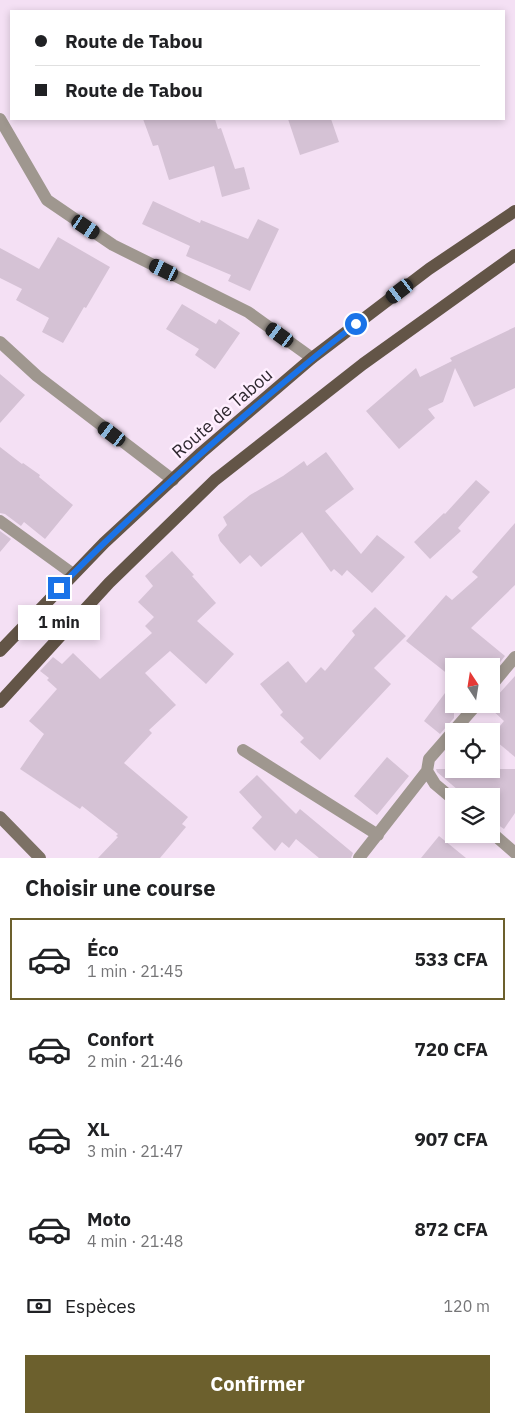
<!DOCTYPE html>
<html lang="fr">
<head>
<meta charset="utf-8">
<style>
	:root { --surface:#fff; --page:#f6f6f6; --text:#202124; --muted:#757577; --line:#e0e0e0; --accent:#6c602d }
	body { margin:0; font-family:"IBM Plex Sans",sans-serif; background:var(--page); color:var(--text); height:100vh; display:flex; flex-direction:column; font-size:19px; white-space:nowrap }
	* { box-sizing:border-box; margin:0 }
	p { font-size:16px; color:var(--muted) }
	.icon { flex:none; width:28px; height:28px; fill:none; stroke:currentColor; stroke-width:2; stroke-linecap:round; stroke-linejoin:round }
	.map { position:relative; height:858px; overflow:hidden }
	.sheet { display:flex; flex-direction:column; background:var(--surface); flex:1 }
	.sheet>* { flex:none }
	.top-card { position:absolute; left:10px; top:10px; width:495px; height:110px; border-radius:0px; box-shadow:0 2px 8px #0003; display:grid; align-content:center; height:110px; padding:0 25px; background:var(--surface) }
	.needle { width:32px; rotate:348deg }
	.controls { position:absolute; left:445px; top:658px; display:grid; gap:10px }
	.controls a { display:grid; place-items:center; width:55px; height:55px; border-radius:0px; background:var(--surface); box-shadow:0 2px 8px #0003; font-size:25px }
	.end { position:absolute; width:22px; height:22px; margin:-11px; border:6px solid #1a73e8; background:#fff; box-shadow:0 0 0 2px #fff }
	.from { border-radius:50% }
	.bubble { position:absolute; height:35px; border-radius:0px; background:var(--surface); box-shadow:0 2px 8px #0003; font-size:16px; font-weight:700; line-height:35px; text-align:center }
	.car { position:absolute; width:15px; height:30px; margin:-15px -8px; border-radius:6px; box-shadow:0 0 4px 1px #0007; background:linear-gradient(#222 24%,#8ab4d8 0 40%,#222 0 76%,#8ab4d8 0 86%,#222 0) }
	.top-card b { display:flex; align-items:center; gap:18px; height:48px; font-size:19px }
	.top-card b+b { border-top:1px solid var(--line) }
	.top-card i { width:12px; height:12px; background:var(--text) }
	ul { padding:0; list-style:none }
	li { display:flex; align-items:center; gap:15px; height:82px; margin:0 10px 8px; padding:0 15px; border:2px solid transparent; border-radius:0px }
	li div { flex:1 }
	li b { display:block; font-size:19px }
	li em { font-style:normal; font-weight:700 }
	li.current { border-color:var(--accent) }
	li>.icon { width:45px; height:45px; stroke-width:1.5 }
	h2 { padding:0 25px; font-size:22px; line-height:60px }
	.pay { display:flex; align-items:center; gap:12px; height:55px; padding:0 25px; font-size:19px }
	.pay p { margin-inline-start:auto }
	.button { display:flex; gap:10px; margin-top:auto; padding:10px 25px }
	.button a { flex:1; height:58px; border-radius:0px; background:var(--accent); color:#fff; font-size:20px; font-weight:700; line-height:58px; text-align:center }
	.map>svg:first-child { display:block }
</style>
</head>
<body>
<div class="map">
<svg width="515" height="858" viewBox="0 0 515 858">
	<rect width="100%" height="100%" fill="#f4e0f4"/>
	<!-- building -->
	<path fill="#d5c2d5" d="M143 119H215L218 129 221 128 235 169 244 167 250 189 222 197 214 166 169 180 158 145 153 146Z
		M288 119H331L339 142 300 155Z
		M153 201 200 223 201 220 248 239 258 219 279 229 250 291 228 281 231 275 186 256 190 246 142 224Z
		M58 237 110 267 86 308 84 307 63 343 42 332 49 318 16 300 22 289 0 278V248L39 269Z
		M182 304 216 324 219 319 240 333 215 369 195 355 199 349 166 329Z
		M515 327V388L474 407 455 368 443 402 428 409 435 418 399 449 366 411 416 368 420 377 452 361 450 358Z
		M0 374 25 395 0 423Z
		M0 447 22 464 23 463 40 475 39 477 73 505 45 539 24 522 21 526 5 514 0 513Z
		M326 452 354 489 325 511 361 554 377 535 405 557 372 593 347 570 342 576 334 569 331 572 302 532 261 567 250 555 240 564 220 541 218 535 227 525 223 517 250 495 283 476 304 461 307 466Z
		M476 480 490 492 458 528 461 531 430 559 414 542 444 513 445 514Z
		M515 523V585L471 628 505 656 497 666H454V679L406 641 446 595 452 600 478 577 472 572Z
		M0 531 11 539 0 552Z
		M172 551 194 575 192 576 216 603 197 621 234 654 206 684 170 651 145 673 176 705 149 730 152 733 124 763 188 817 182 824 186 827 160 858H98L118 837 116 836 118 834 82 806 80 809 20 769 44 734 29 721 57 689 47 680 49 678 40 671 53 657 62 664 73 653 100 679 152 633 145 626 154 617 138 602 153 586 145 576Z
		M375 607 406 636 374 668 391 684 320 760 300 742 304 738 280 715 283 712 260 684 288 661 306 683 321 667 325 671 355 635 352 631Z
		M515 676V757L491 737 504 721 488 706Z
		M454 681V718L440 734 424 721Z
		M387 757 409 776 377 815 354 796Z
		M436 769H515V813L504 829 491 820V796H465L437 772Z
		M257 775 296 814 300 809 353 853 351 858H319L296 839 289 848 282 842 275 851 252 828 262 817 239 792Z
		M439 836 466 858H421Z"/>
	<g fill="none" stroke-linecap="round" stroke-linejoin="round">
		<!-- street -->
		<path stroke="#9f978f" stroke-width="12" d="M0 119 47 200 113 245 248 312 312 358
			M0 342 37 376 173 480
			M0 521 73 574
			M491 686 515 657
			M243 750 378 835
			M427 771 435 784 454 800
			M491 832 515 853
			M359 858 427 771 429 759 477 704"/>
		<!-- secondary -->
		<path stroke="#7c7165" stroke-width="12" d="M0 817 40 858"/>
		<!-- primary -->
		<path stroke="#635547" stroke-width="12" d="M0 651 104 543 201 453 312 358 429 269 515 211
			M0 702 109 583 215 480 363 364 515 255"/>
	</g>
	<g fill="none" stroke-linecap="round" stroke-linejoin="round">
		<!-- route -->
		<path stroke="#1a73e8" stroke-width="6" d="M59 588C113 532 171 480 229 429 271 393 312 358 356 324"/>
	</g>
	<g text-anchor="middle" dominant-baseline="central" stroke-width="5" stroke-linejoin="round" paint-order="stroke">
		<!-- street labels -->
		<g font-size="18" fill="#2f2830" stroke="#ffefff">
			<text transform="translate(222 413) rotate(-41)">Route de Tabou</text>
		</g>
	</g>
</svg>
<div class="controls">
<a><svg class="needle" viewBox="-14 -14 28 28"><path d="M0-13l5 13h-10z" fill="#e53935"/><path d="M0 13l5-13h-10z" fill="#757577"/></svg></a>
<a><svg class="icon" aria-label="locate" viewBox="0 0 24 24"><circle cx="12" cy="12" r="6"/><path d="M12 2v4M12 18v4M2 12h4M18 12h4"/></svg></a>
<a><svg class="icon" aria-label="layers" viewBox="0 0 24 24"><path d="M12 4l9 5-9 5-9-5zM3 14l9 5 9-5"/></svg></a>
</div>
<i class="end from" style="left:356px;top:324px"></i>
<i class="end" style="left:59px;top:588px"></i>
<div class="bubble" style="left:18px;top:605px;width:82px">1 min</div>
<i class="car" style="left:86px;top:227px;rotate:124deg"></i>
<i class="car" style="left:164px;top:270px;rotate:296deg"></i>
<i class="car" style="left:400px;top:291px;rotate:233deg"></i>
<i class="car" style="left:280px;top:335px;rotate:306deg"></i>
<i class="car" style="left:112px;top:434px;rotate:307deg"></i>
<div class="top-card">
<b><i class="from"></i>Route de Tabou</b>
<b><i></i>Route de Tabou</b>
</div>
</div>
<section class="sheet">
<h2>Choisir une course</h2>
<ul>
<li class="current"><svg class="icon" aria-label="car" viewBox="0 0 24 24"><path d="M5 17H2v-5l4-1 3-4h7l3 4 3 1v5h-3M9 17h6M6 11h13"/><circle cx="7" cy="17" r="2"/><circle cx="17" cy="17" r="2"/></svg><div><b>Éco</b><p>1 min · 21:45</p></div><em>533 CFA</em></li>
<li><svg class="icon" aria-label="car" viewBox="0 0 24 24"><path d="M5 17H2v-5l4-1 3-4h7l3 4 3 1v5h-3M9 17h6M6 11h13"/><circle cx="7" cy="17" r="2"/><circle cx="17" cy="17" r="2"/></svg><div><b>Confort</b><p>2 min · 21:46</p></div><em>720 CFA</em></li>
<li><svg class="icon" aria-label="car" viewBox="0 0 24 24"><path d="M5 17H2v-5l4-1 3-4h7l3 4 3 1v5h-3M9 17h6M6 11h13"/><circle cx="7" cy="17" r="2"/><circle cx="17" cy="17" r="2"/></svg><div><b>XL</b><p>3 min · 21:47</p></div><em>907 CFA</em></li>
<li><svg class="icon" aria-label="car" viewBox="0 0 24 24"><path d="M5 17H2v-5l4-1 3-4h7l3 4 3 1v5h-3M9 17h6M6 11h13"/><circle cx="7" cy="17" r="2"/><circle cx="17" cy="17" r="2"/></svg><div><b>Moto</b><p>4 min · 21:48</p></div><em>872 CFA</em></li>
</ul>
<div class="pay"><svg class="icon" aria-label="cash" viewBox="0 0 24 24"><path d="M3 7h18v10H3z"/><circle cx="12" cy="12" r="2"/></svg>Espèces<p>120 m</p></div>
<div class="button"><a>Confirmer</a></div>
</section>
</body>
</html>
